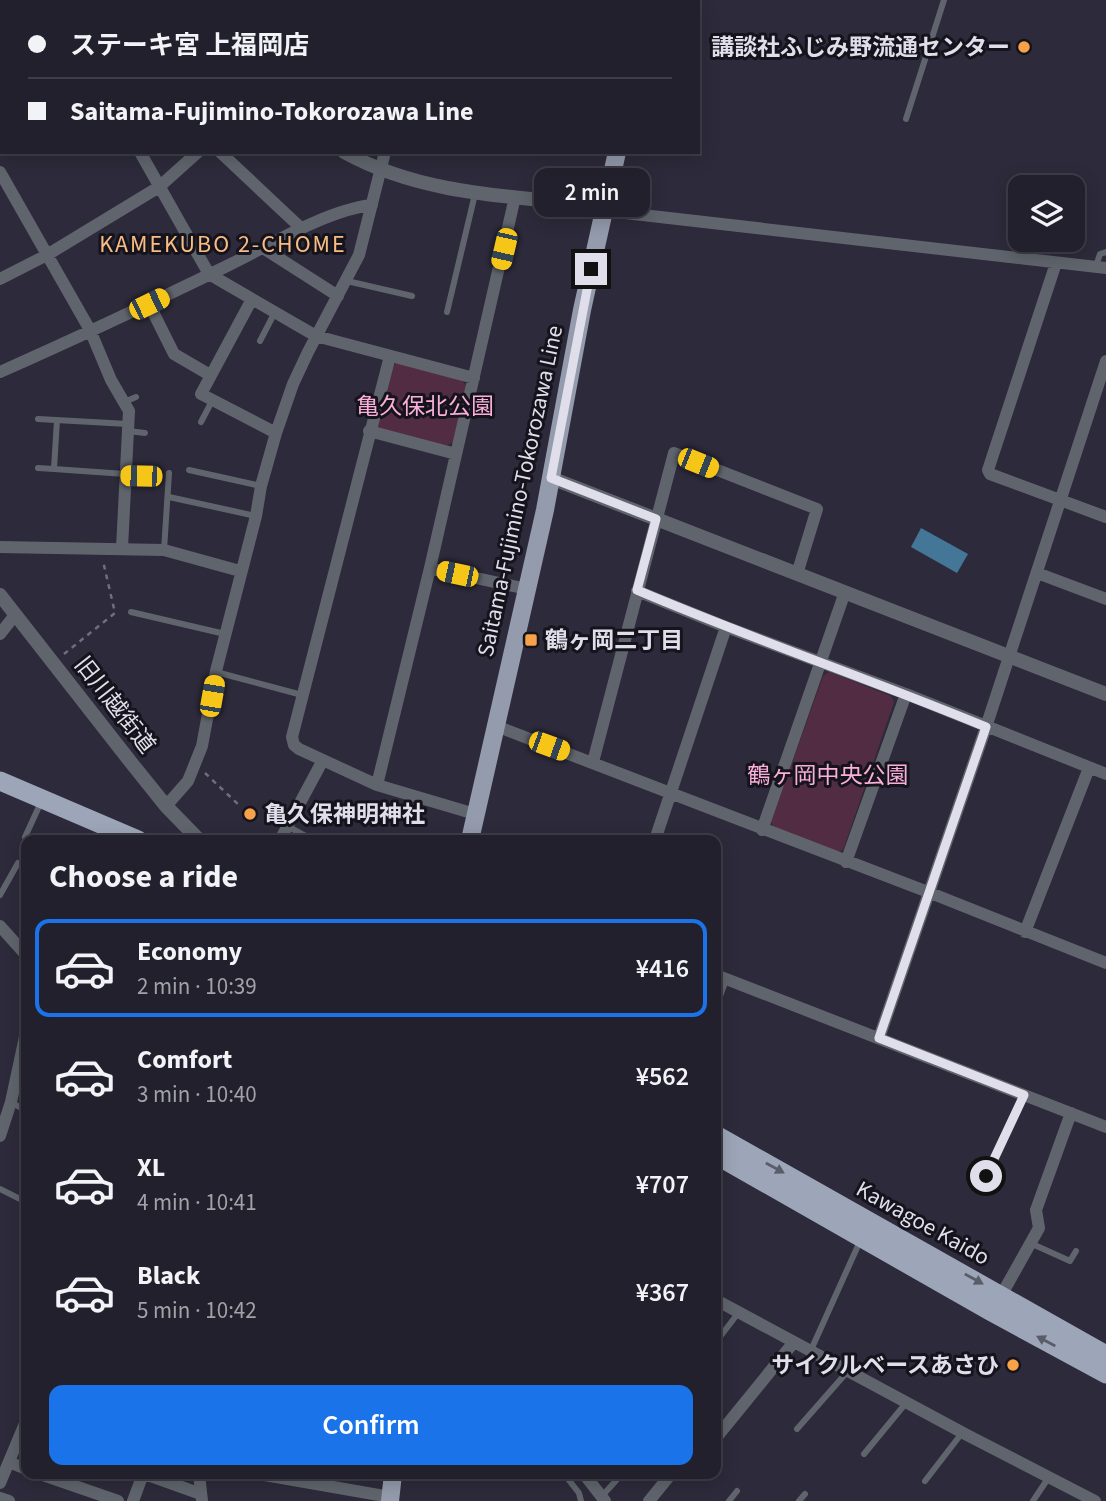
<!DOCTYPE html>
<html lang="en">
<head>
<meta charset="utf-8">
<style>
	:root { --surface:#22202c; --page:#2a2834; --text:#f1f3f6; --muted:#a2a3a9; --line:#3f3e48; --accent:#1a73e8 }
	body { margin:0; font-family:"Source Sans 3","Noto Sans JP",sans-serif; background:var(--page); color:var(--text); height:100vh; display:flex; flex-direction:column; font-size:26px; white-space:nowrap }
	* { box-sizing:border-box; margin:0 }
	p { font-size:23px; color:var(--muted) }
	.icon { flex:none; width:38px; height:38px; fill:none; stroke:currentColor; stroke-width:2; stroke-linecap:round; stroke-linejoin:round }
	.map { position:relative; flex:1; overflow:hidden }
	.drawer { position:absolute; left:21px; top:835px; width:700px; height:644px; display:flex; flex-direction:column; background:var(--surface); border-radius:14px; box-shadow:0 4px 18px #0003,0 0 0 2px var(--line) }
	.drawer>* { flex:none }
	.banner { position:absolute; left:0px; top:0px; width:700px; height:154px; box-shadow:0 4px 18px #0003,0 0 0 2px var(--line); display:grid; align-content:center; height:154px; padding:0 28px; background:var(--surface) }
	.buttons { position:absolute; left:1008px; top:175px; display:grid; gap:14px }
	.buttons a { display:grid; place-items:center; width:77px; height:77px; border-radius:14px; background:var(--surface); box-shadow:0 4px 18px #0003,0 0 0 2px var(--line); font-size:35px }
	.end { position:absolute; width:32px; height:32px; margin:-16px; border:9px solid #dfdeea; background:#111; box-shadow:0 0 0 4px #111 }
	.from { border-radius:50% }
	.bubble { position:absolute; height:49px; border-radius:14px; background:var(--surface); box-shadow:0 4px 18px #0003,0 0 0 2px var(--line); font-size:23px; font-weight:600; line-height:49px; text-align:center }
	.car { position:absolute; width:21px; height:42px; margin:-21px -10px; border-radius:9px; box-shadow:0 0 5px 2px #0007; background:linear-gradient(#f5c518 24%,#345 0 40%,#f5c518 0 76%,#345 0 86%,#f5c518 0) }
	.banner b { display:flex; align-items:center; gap:24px; height:66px; font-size:26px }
	.banner b+b { border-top:2px solid var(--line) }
	.banner i { width:18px; height:18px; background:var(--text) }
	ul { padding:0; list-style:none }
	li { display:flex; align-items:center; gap:21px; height:98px; margin:0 14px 10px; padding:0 14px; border:4px solid transparent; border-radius:14px }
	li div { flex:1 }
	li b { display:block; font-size:26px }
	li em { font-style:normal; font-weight:600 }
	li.current { border-color:var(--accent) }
	li>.icon { width:63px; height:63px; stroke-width:1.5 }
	h2 { padding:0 28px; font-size:32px; line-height:84px }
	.action { display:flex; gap:14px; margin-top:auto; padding:14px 28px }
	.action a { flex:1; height:80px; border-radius:14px; background:var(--accent); color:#fff; font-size:28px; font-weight:600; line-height:80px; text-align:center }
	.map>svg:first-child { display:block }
</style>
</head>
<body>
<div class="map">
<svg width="1106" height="1501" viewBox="0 0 1106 1501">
	<rect width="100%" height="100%" fill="#2d2a3b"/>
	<!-- park -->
	<path fill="#522c43" d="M398 363 462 380 466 386 453 442 446 446 380 430 376 424 390 366Z
		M829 672 891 696 894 702 843 850 836 852 774 827 771 822 823 676Z"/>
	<!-- water -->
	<path fill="#447797" d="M921 528 968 554 957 573 911 547Z"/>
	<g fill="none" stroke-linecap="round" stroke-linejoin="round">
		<!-- path -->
		<path stroke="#706d7c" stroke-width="2.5" stroke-dasharray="5 5" stroke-linecap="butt" d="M64 654 115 613 103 561
			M205 773 241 807"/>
		<!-- service -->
		<path stroke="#60656d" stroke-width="6" d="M906 119 944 0
			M1096 266 1100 254 1106 252
			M347 281 412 296
			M447 312 475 194
			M260 341 275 312
			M124 402 136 397
			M38 419 128 424
			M57 420 54 469 125 474
			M201 422 212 401
			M128 431 145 433
			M38 468 54 469
			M189 470 261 486
			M126 475 141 476
			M169 497 256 516
			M164 550 169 473
			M131 612 225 634
			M216 672 302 695
			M287 826 313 840
			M25 837 42 800
			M0 895 18 863
			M716 1007 726 980
			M11 1102 26 1111
			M986 1176 1024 1095
			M0 1189 26 1202
			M1030 1243 1070 1261 1076 1251
			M716 1342 739 1312
			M811 1350 861 1239
			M797 1429 848 1371
			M864 1454 906 1403
			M564 1474 579 1493 581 1501
			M925 1481 962 1433
			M602 1496 622 1474
			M729 1501 737 1491
			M799 1501 805 1494
			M1033 1501 1049 1477"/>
		<!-- minor -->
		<path stroke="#60656d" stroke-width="12" d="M36 0 38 2
			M321 0 323 2
			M580 0 581 2
			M79 2 81 0
			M199 2 201 0
			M358 2 360 0
			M471 2 473 0
			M0 75 2 73
			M0 149 2 147
			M140 152 209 274 316 336 474 378
			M220 152 302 229
			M0 172 90 330 111 380 129 411 122 548
			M604 209 625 213 1106 268
			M263 248 338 296
			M1056 263 988 470 990 474 1106 517
			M0 279 47 255 159 187 198 152
			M252 299 201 394 276 433
			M149 304 174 354 210 375
			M390 356 292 737 294 745 299 749 377 785 475 814
			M0 372C77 338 153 302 229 265 270 245 327 210 372 205
			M369 431 456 454
			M0 547 164 550 240 571
			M430 568 527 589
			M1037 573 1106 599
			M637 591 726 627 906 694 1106 774
			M0 634 15 615
			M496 726 928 892 1106 963
			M593 762 674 453 817 509 797 574
			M377 785 430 568 515 197
			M166 806 188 781 202 746 216 671 256 516 261 486 276 433 293 384 308 352 359 255 385 152
			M762 830 845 592
			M280 840 323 760
			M655 840 726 627
			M846 862 906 694
			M0 926 26 955
			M1025 932 1089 768
			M716 975 1106 1127
			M879 1038 986 727 1106 361
			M0 1136 11 1102 26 1032
			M1002 1294 1039 1228 1036 1210 1071 1113
			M716 1300 967 1435 1095 1501
			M716 1438 794 1342
			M9 1462 26 1469
			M40 1474 118 1501
			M145 1474 201 1494
			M199 1474 202 1501
			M259 1474 390 1497
			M584 1474 605 1501
			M0 1483 26 1421
			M0 1498 9 1501
			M133 1501 143 1474
			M649 1501 671 1474"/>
		<!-- tertiary -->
		<path stroke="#60656d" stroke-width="14" d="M165 0 167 2
			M344 152C418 193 502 196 585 204L604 209
			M551 478 1106 694
			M0 595 133 765 166 806 199 840"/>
		<!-- primary -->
		<path stroke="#939bac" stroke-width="18" d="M656 2 657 0
			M470 840 545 510 582 310 617 152
			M390 1501 393 1474"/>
		<!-- trunk -->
		<path stroke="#9da6b8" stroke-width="19" d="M0 781 138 840
			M716 1135 1106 1355
			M716 1155 990 1311 1106 1374"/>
	</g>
	<!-- one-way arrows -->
	<defs><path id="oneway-solid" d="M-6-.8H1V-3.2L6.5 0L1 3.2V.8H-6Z" transform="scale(1.75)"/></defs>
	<g fill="#595d6a">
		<use href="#oneway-solid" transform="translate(775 1168) rotate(29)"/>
		<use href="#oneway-solid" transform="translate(974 1279) rotate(29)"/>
		<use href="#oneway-solid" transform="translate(1046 1341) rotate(-152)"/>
	</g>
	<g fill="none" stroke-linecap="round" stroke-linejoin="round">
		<!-- route -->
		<path stroke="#dfdeea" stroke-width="9" d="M591 269 551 478 656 519 637 590C752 639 870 679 986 727L879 1038 1024 1095 986 1176"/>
	</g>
	<!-- markers -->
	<g fill="#f7a149" stroke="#15141c" stroke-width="2.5">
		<circle cx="1024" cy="47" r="7"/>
		<rect x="524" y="633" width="14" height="14" rx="3.5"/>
		<circle cx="250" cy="814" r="7"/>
		<circle cx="1013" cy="1365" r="7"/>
	</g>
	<g text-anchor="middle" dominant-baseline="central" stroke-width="6" stroke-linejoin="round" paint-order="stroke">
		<!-- poi labels -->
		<g font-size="23" font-weight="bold" fill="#dfdeea" stroke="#15141c" text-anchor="end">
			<text x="1010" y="47">講談社ふじみ野流通センター</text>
			<text x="545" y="640" text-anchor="start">鶴ヶ岡二丁目</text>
			<text x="264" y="814" text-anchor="start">亀久保神明神社</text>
			<text x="999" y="1365">サイクルベースあさひ</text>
		</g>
		<!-- park labels -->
		<g font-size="23" fill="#faaeda" stroke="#15141c">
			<text x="425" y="406">亀久保北公園</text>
			<text x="828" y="775">鶴ヶ岡中央公園</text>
		</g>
		<!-- street labels -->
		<g font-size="23" fill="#dfdeea" stroke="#15141c">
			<text transform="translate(520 491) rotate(-78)">Saitama-Fujimino-Tokorozawa Line</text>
			<text transform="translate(115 705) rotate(52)">旧川越街道</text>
			<text transform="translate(923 1223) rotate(29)">Kawagoe Kaido</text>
		</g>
		<!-- neighbourhood labels -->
		<g font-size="24" letter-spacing="2" fill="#f9bc85" stroke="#15141c">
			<text x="223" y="244">KAMEKUBO 2-CHOME</text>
		</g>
	</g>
</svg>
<div class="buttons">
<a><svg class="icon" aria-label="layers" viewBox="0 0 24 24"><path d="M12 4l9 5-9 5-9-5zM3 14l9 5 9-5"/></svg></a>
</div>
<i class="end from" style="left:986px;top:1176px"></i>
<i class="end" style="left:591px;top:269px"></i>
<div class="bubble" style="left:534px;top:168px;width:116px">2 min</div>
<i class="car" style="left:504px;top:249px;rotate:193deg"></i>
<i class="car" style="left:149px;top:304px;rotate:64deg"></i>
<i class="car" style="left:698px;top:463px;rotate:112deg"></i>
<i class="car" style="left:141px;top:476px;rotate:271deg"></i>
<i class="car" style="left:457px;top:574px;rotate:282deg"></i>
<i class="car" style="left:212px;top:696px;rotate:10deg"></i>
<i class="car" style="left:549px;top:746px;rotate:110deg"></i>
<div class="banner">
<b><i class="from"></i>ステーキ宮 上福岡店</b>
<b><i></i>Saitama-Fujimino-Tokorozawa Line</b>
</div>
<section class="drawer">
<h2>Choose a ride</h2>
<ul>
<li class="current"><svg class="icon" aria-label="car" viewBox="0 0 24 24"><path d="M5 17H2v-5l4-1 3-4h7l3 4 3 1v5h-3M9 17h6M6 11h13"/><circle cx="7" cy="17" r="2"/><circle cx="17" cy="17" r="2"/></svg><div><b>Economy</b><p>2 min · 10:39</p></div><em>¥416</em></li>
<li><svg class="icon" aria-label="car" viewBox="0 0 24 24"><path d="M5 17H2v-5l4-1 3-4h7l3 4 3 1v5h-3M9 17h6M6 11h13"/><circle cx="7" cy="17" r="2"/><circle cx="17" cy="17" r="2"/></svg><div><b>Comfort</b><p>3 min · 10:40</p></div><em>¥562</em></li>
<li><svg class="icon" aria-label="car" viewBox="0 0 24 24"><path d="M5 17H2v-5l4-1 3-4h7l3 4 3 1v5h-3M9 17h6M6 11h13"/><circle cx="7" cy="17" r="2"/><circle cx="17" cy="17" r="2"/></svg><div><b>XL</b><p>4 min · 10:41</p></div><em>¥707</em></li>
<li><svg class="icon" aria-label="car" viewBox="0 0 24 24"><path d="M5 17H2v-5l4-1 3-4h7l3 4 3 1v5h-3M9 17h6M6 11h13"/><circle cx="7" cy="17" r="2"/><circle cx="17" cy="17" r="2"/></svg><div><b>Black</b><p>5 min · 10:42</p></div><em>¥367</em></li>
</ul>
<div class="action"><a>Confirm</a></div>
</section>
</div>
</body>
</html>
